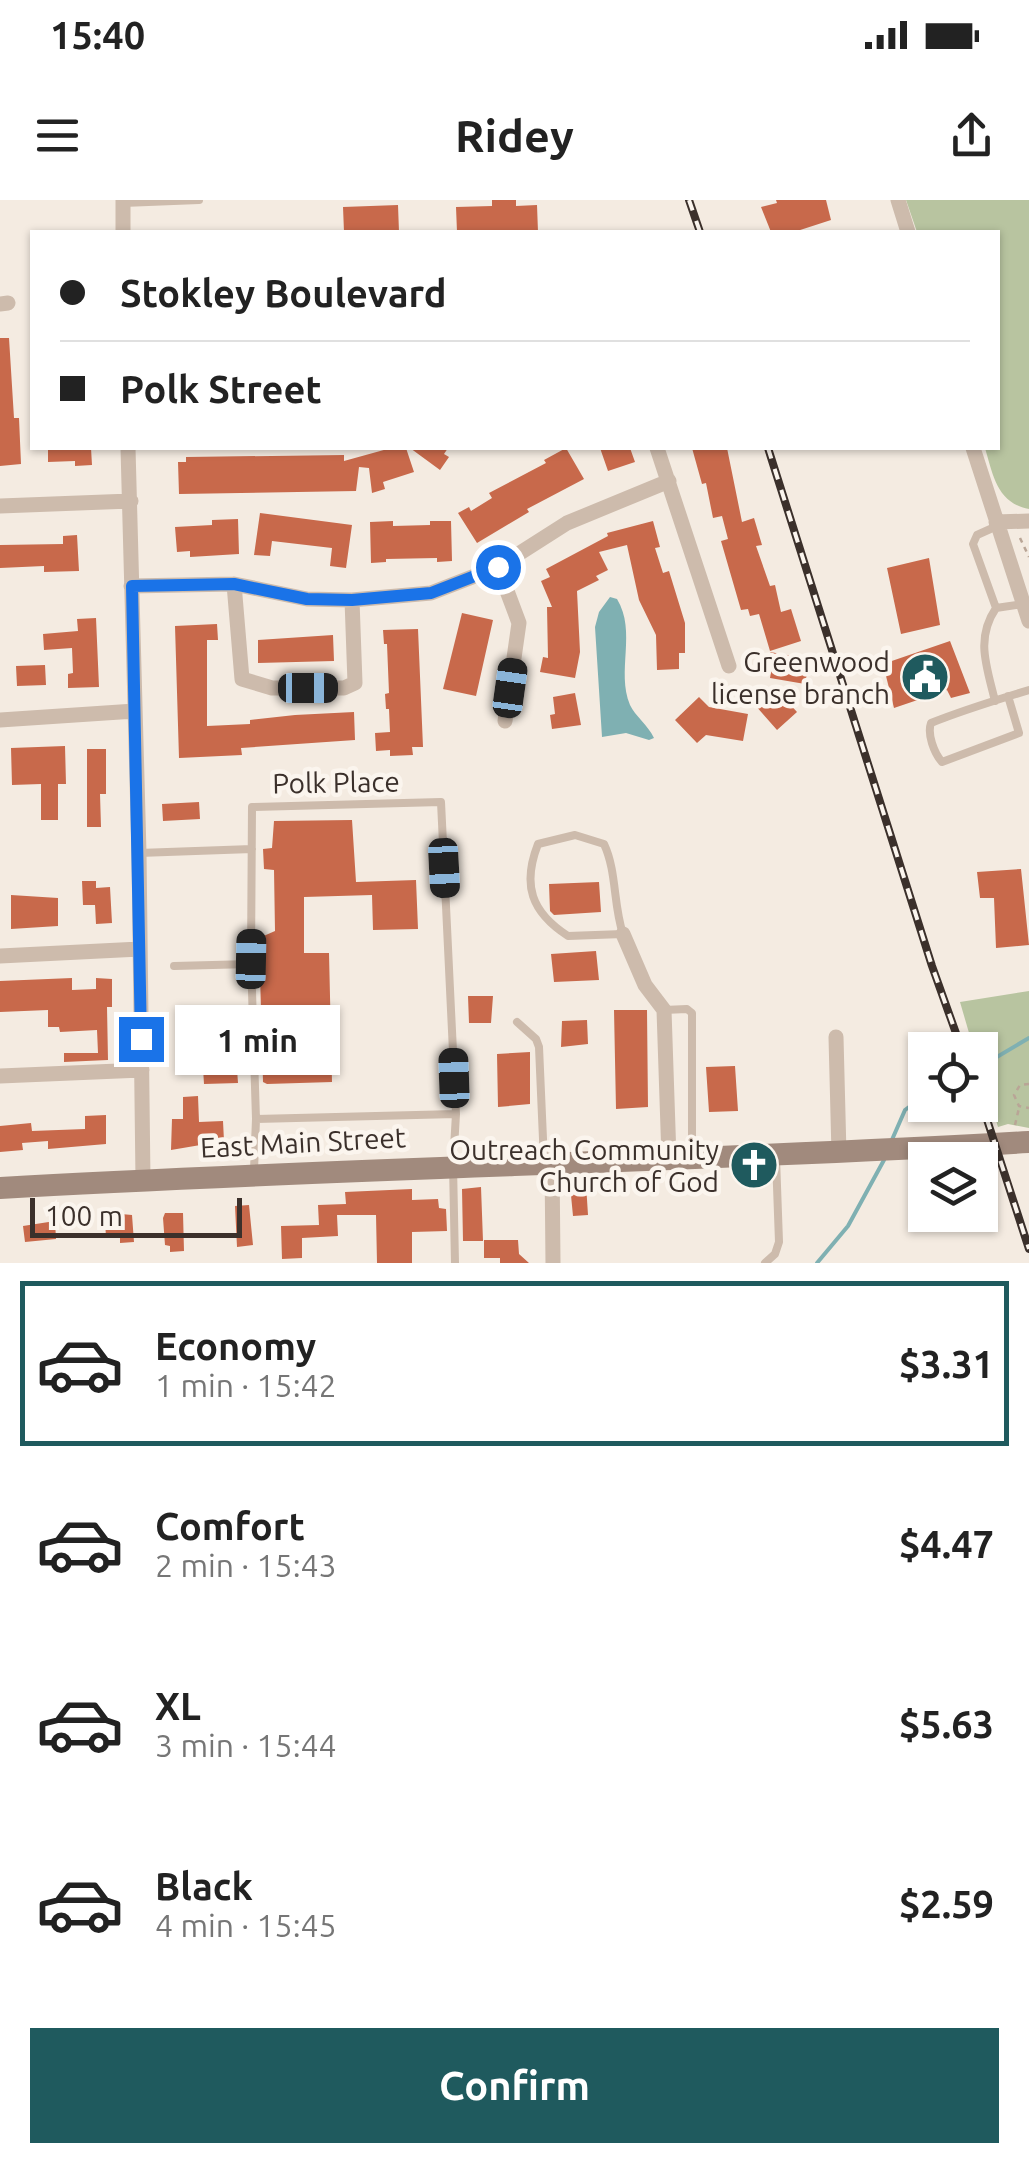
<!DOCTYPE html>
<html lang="en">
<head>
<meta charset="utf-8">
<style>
	:root { --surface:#fff; --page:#f2f2f2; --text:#222; --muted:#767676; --line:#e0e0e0; --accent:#1f5a5e }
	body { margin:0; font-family:Ubuntu,sans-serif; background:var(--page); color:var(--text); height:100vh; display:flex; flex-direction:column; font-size:38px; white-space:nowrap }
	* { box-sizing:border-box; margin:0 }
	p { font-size:32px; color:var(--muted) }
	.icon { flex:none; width:55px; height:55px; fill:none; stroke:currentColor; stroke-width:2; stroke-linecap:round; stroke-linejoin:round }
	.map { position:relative; height:1063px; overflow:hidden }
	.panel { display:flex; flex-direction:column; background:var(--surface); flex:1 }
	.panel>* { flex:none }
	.banner { position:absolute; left:30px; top:30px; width:970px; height:220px; border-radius:0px; box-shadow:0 2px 8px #0004; display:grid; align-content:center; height:220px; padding:0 30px; background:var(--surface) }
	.buttons { position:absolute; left:908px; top:832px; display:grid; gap:20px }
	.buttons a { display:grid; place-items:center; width:90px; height:90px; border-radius:0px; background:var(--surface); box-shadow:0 2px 8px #0004; font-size:50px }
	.scale { position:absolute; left:30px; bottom:25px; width:212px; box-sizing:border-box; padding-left:10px; border:5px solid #3b302b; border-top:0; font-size:28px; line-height:35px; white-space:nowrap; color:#3b302b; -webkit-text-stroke:8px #fbf5ee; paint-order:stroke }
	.end { position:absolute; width:45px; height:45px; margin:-22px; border:12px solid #1a73e8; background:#fff; box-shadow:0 0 0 5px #fff }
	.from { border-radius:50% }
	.bubble { position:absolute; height:70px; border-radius:0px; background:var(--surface); box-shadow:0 2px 8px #0004; font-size:32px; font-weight:700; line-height:70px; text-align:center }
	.car { position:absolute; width:30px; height:60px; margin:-30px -15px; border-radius:12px; box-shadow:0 0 8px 2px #0007; background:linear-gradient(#222 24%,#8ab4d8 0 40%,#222 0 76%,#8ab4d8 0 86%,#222 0) }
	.banner b { display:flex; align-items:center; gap:35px; height:95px; font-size:38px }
	.banner b+b { border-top:2px solid var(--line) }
	.banner i { width:25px; height:25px; background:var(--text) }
	ul { padding:18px 0 0; list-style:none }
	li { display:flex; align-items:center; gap:30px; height:165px; margin:0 20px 15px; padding:0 10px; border:5px solid transparent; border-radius:0px }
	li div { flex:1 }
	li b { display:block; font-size:38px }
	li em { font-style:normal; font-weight:700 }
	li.selected { border-color:var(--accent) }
	li>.icon { width:90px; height:90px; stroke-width:1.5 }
	.cta { display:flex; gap:20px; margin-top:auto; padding:20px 30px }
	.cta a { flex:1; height:115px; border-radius:0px; background:var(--accent); color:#fff; font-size:40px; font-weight:700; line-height:115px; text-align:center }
	.status { display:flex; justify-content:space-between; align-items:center; height:70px; padding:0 50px; background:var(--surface); direction:ltr }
	.status svg { height:28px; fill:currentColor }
	header { display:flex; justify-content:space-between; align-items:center; height:130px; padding:0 30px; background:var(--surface); font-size:45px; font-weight:700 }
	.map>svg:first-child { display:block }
</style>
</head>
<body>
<div class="status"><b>15:40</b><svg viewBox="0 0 49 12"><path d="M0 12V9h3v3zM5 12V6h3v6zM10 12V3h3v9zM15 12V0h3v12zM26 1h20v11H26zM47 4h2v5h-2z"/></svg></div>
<header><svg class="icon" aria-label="menu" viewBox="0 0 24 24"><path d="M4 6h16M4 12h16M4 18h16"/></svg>Ridey<svg class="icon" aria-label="share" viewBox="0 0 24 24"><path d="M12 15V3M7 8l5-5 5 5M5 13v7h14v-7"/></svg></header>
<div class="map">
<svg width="1029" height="1063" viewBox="0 0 1029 1063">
	<rect width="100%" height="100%" fill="#f4ebe1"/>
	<!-- green -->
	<path fill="#b8c4a0" d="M906 0H1029V309C997 303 993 275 985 248H998V32H917Z
		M1029 791V928L1008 924 998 927 980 868V850H974L960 802Z"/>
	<!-- water -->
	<path fill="#7fb0b2" d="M610 397 617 399C637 432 616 471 630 505 635 516 648 525 654 538L649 540 626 533 602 537 595 427 599 412Z"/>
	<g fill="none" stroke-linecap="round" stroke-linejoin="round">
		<!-- stream -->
		<path stroke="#7fb0b2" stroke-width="4" d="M980 867 1029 838
			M891 942 905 910 925 895
			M817 1063 848 1026 884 960"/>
	</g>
	<!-- building -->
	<path fill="#c8694b" d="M492 0H516V6L537 5 538 32H457L456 7 492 6Z
		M776 0H826L831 20 794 32H771L761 7 777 3Z
		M398 5 399 32H344L343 7Z
		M0 138H9L14 218H19L21 264 0 266Z
		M48 248H91L92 265 75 266V261L48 262Z
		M391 248H406L414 272 383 282 385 289 372 293 369 268 359 267 356 291 179 294 178 262H186V257L344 255V261Z
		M410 248H448L444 254 449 257 440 270Z
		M566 248 584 279 527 309 529 312 477 343 458 313 469 307 471 311 492 298 489 293 546 263 544 260Z
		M600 248H630L635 262 608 271Z
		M692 248H727L742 322 754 318 762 345 756 346 770 386 775 385 781 412 791 409 801 441 770 451 759 414 750 416 748 409 741 410 721 341 728 339 722 316 713 318 706 283 702 284Z
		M260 313 352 325 346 368 330 366 332 348 272 341 270 356 254 355Z
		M238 319 239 354 190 357V351L177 352 175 327 212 325V320Z
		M393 321V326L430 325V321H451L452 361 437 362V358L386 359V362L371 363 370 322Z
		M653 321 660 347 655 348 663 373 669 371 685 423V453H679V469L657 470 656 435 639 400 627 345 599 352 608 370 596 376 599 380 577 391 580 452 575 478 540 472 543 457 548 458 547 407H552L541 381 550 377 546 369 608 336 607 333Z
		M77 335 79 371 44 372V366L0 368V345L63 344V336Z
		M929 358 940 425 901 434 887 368Z
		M462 413 493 420 476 496 443 489Z
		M96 418 99 487 68 488V474L73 473 72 448 44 450 43 434 78 431 77 419Z
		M217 424 218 440H207V526L250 524V520L295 515 354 512 355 540 241 548 242 555 179 558 175 426Z
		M418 429 423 547H412L413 555 390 556V550L376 551 375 533 390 532 389 509H386L385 494 389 493 387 444H384L383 430Z
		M333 435 334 461 258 463V440Z
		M950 441 970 493 951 498 947 490 894 508 883 464Z
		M770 452 810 459 805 484 770 478 773 461Z
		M45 465 46 485 17 486 16 466Z
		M774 487 797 512 777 530 755 505Z
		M575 493 581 525 552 529 550 515 555 514 553 497Z
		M699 497 709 507 748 514 743 541 706 535 697 543 675 520Z
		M65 546 66 584H58V620H41V584L12 585 11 548Z
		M87 549H106V594H100L101 627H87Z
		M199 602 200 619 163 621 162 604Z
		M352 620 356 682 416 680 418 729 373 730 372 695 304 697V753H329L332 882 267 884 263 882 259 738 275 731 274 670 264 669 263 649 272 648 274 621Z
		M1021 669 1029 745 996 748 994 698H980L977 672Z
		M82 681H96V688L110 687 112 723 96 724 95 705H83Z
		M599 682 601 712 554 715 550 711 549 684Z
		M11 695 58 698V726L11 729Z
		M596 751 599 780 554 782 551 754Z
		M72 778V790L96 789V778L112 779V807H107L108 860 64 862V853H98L97 830 60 832 59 827H48V810L0 812V781Z
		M468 796H493L491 823H469Z
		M614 810H647L648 907 616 909Z
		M587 820 588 844 561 847 562 821Z
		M530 852V904L498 907 497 854Z
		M735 866 738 911 709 912 706 867Z
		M203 868 237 869 238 883 204 884Z
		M198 896 199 922 223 921 224 941 171 950 172 919H183V897Z
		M106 915V944L48 949V941L22 943 23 950 0 952V926L31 923 32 931 85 929V916Z
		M586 984 588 1015 573 1016 570 985Z
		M481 987 483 1041H463L462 989Z
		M412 989V1000L438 999 439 1008 446 1009 447 1031 412 1032V1063H377L376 1015H337L338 1036 302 1038V1058L282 1059 281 1026 319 1025 318 1005 346 1004 345 992Z
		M249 1005 253 1045 237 1047 235 1006Z
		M165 1013H183L184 1051 170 1052V1046L165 1045 163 1018Z
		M121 1014 132 1015 134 1042 120 1043V1037L106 1038 105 1019H120Z
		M55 1021 56 1039 25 1042 23 1026Z
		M484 1040H518L519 1054 529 1063H500V1058H484Z"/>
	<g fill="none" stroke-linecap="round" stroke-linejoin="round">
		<!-- path -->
		<path stroke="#b9a596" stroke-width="2.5" stroke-dasharray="5 5" stroke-linecap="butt" d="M1020 338 1029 357
			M1029 884 1020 885 1014 895 1019 906 1029 908
			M1015 925 1019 908"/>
		<!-- service -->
		<path stroke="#cdbbac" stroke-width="8" d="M123 3 199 0
			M996 408 973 344 977 335 997 326
			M996 408 1023 404
			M1008 496 1019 533 942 562C934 553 927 534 931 523 963 510 996 500 1029 490
			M995 501C987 467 975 439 996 408
			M575 635 604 644C617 672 613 704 623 734L568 736C531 712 522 685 538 644Z
			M139 653 252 649
			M174 766 251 764
			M664 810 687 809 692 813V953
			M517 822 536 839 539 847 544 962
			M256 919 456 914
			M254 970 256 919 251 759 252 607 441 602 456 914 453 965 455 1063
			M765 1063 775 1054 779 1042 776 958"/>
		<!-- minor -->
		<path stroke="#cdbbac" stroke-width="15" d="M123 0V32
			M898 0 908 32
			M0 104 8 103
			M128 248 139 653 143 980
			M657 248 729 466
			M973 248 1029 421
			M0 306 131 301
			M996 322 1029 321
			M498 367 519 423 505 521
			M234 384 242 479 272 488H344L355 483 352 400
			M131 386 234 384 307 399 352 400 431 393 498 367 567 323 669 281
			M0 520 135 511
			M623 734 645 785 664 810 669 958
			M0 756 140 749
			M836 837 839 954
			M0 876 142 870
			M552 961 553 1063"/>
		<!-- secondary -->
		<path stroke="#a18a7d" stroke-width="22" d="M0 988C343 968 686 962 1029 942"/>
		<!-- rail casing -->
		<g stroke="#3b302b" stroke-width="8">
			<path id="rail" d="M689 0 700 32
				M768 248 932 766 962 850
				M980 898 1029 1049"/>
		</g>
		<!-- rail -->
		<use href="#rail" stroke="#fbf5ee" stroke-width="4" stroke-dasharray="11" stroke-linecap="butt"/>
	</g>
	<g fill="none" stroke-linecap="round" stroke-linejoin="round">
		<!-- route -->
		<path stroke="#1a73e8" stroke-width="12" d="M141 839 132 386 234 384 307 399 352 400 431 393 498 367"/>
	</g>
	<!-- icons -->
	<defs>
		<g id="civic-disc" transform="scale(2.5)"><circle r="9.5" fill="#1f5a5e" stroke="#fbf5ee"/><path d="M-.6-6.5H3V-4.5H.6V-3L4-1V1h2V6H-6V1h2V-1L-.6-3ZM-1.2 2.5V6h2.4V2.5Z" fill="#fff"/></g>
		<g id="church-disc" transform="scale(2.5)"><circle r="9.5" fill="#1f5a5e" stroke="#fbf5ee"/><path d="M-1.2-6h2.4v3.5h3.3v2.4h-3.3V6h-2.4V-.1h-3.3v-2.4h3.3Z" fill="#fff"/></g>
	</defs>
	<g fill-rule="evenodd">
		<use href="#civic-disc" x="925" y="477"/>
		<use href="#church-disc" x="754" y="965"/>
	</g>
	<g text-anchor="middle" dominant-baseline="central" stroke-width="9" stroke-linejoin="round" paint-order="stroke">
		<!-- poi labels -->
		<g font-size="28" fill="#3b302b" stroke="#fbf5ee" text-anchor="end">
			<text x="890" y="461">Greenwood<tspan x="890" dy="32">license branch</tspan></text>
			<text x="719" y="949">Outreach Community<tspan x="719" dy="32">Church of God</tspan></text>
		</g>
		<!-- street labels -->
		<g font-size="28" fill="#3b302b" stroke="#fbf5ee">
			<text transform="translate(336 582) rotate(-1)">Polk Place</text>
			<text transform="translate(303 942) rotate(-3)">East Main Street</text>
		</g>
	</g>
</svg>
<div class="buttons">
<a><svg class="icon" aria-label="locate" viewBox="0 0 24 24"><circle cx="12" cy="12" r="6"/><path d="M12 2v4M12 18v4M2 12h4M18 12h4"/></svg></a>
<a><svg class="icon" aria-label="layers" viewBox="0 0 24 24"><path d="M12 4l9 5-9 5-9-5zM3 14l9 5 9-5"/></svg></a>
</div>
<div class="scale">100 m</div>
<i class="end from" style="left:498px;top:367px"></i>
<i class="end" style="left:141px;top:839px"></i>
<div class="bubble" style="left:175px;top:805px;width:165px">1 min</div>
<i class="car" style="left:308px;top:488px;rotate:90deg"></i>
<i class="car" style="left:510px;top:488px;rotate:8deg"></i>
<i class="car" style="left:444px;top:668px;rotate:177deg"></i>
<i class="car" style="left:251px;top:759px;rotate:1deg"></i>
<i class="car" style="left:454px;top:878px;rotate:358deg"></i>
<div class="banner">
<b><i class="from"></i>Stokley Boulevard</b>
<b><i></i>Polk Street</b>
</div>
</div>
<section class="panel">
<ul>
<li class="selected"><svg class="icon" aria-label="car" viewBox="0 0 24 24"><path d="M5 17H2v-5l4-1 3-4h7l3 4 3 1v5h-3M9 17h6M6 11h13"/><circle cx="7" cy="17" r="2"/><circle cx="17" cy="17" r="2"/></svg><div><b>Economy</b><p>1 min · 15:42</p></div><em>$3.31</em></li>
<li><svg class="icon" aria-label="car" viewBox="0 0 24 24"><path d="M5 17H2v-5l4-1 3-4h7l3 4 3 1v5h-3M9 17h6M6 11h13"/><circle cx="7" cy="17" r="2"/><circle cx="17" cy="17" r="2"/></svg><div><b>Comfort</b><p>2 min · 15:43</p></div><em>$4.47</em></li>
<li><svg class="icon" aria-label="car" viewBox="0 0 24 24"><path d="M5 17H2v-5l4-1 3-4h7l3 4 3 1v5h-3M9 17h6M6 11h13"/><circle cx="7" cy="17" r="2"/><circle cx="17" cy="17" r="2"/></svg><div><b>XL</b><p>3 min · 15:44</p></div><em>$5.63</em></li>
<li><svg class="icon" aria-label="car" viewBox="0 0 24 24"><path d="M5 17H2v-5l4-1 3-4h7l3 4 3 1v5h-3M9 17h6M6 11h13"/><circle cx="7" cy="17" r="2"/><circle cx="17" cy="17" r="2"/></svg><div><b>Black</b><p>4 min · 15:45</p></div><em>$2.59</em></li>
</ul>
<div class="cta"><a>Confirm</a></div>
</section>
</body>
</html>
